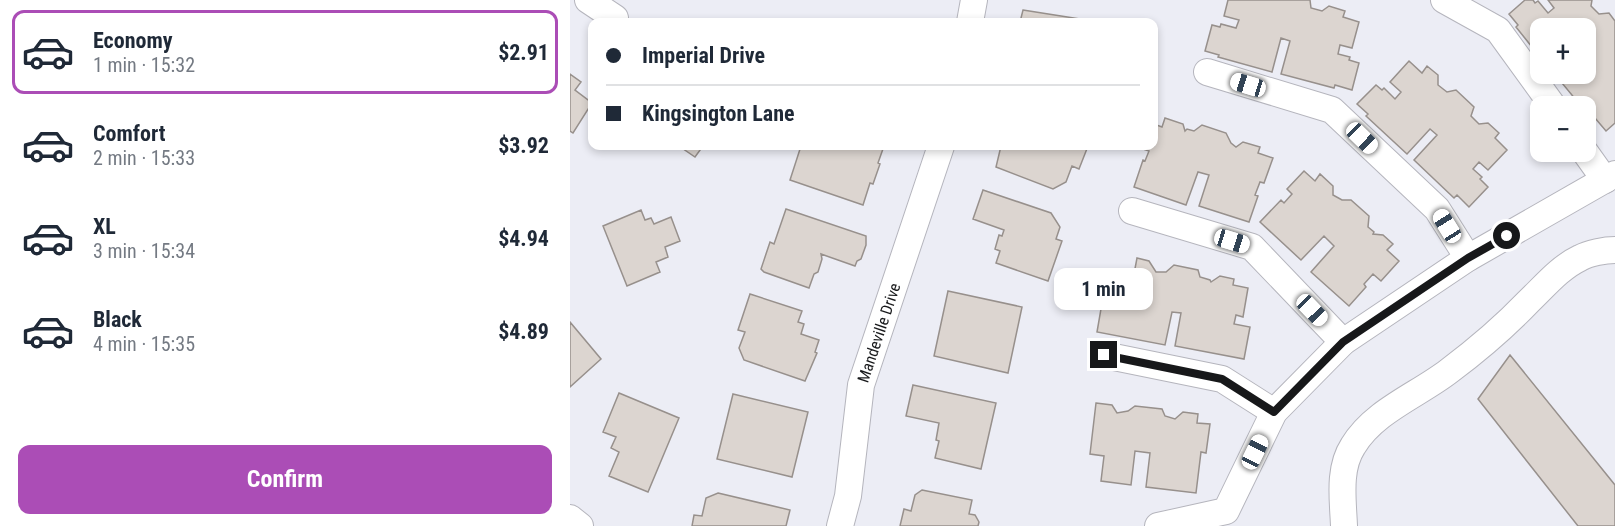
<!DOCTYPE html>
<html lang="en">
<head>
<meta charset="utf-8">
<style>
	:root { --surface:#fff; --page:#f2f2f3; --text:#1f2937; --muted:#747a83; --line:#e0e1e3; --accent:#ab4db6 }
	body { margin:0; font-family:"Roboto Condensed",sans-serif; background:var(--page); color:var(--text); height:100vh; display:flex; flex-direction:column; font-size:22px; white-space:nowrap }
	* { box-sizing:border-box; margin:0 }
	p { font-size:20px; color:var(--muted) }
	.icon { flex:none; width:33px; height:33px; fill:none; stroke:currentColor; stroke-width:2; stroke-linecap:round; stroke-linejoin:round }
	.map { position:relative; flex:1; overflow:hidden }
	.details { display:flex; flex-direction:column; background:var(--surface); width:570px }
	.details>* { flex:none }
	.guide { position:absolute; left:18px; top:18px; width:570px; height:132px; border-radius:12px; box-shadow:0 3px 9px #0003; display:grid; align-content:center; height:132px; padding:0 18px; background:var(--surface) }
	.controls { position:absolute; left:960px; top:18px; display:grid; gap:12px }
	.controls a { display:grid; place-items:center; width:66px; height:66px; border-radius:12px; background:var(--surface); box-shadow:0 3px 9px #0003; font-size:30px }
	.end { position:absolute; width:27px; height:27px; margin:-14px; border:8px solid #17181a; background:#fff; box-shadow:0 0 0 3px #fff }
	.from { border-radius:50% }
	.bubble { position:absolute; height:42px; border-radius:12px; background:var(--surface); box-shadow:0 3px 9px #0003; font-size:20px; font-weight:700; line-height:42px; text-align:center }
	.car { position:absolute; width:18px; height:36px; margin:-18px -9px; border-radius:8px; box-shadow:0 0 4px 2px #0007; background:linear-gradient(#fff 24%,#345 0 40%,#fff 0 76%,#345 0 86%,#fff 0) }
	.guide b { display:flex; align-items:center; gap:21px; height:57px; font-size:22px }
	.guide b+b { border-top:2px solid var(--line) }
	.guide i { width:15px; height:15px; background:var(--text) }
	ul { padding:10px 0 0; list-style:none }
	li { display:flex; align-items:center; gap:18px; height:84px; margin:0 12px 9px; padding:0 6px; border:3px solid transparent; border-radius:12px }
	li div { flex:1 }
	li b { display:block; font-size:22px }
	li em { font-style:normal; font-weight:700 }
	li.current { border-color:var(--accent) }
	li>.icon { width:54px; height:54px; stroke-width:1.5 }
	.cta { display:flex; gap:12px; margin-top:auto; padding:12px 18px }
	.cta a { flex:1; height:69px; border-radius:12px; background:var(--accent); color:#fff; font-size:24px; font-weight:700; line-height:69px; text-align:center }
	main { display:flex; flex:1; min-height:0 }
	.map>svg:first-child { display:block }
</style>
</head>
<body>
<main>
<section class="details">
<ul>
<li class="current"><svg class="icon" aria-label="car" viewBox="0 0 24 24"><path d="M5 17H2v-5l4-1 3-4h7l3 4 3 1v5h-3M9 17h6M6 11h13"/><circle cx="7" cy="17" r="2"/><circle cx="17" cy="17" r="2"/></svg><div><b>Economy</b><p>1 min · 15:32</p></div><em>$2.91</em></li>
<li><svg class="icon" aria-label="car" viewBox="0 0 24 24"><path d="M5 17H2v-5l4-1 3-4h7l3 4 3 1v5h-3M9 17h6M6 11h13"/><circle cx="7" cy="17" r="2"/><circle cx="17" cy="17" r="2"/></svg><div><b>Comfort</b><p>2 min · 15:33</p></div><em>$3.92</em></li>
<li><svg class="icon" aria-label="car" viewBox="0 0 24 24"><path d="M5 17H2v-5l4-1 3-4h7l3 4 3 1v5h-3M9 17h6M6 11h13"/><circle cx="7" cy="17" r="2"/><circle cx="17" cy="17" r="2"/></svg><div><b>XL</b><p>3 min · 15:34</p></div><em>$4.94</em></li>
<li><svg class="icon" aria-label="car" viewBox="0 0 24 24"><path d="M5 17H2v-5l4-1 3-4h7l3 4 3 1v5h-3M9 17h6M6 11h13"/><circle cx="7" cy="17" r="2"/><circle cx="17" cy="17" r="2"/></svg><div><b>Black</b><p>4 min · 15:35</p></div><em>$4.89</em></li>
</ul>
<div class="cta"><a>Confirm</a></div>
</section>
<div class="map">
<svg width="1045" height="526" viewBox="0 0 1045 526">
	<rect width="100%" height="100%" fill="#ecedf5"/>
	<!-- building -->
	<path fill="#dcd5d0" stroke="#97908c" stroke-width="1.5" d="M658 0H740L741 8 752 11 759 6 775 11 773 17 789 22 782 48 770 45 768 54 780 57 779 60 789 63 782 90 765 85 764 88 711 74 720 41 711 38 702 72 648 57 649 55 635 51 642 25 650 27 651 24 666 28 669 20 654 16Z
		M955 0H963L965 3 968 1 978 13 984 8 978 0H1022L1021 6 1029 14 1039 13 1045 21V123L1036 131 1025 118 1022 120 1016 112V106H1011L987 77 991 74H1016V28H970V57L946 27 948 25 939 14Z
		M453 10 529 22H450Z
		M839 61 852 73 857 66 868 75V85L877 92 886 90 904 107 901 116 909 124 918 123 929 133 925 138 937 150 918 170 909 162 903 169 912 177 910 179 918 187 899 207 887 195 884 198 844 160 867 135 860 129 837 154 796 116 798 114 787 104 806 85 812 90 814 88 825 99 831 92 820 82Z
		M0 74 11 82 5 90 22 103 3 133 0 131Z
		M595 118 613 124 615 131 617 129 624 131 632 125 656 133 661 143 666 147 673 142 690 147 688 153 703 158 694 183 690 182 685 195 688 196 679 222 629 206 639 175 628 172 616 205 564 187 573 160 575 161 579 151 573 149 574 146H584V124L592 127Z
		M109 146H133L125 157Z
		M231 146H314L308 163 310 164 303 184 300 183 293 205 220 180Z
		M431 146H518L509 169 502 166 496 182 483 189 426 167Z
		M734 171 745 181 750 174 763 186V195L772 200H781L799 216 798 227 804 232 803 234 813 235 823 244 817 250 829 261 811 281 803 274 794 284 796 287 779 306 741 272 764 246 754 236 731 260 690 222 711 200 714 203 722 194 717 189Z
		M413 190 481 213 490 227 486 239 492 241 478 281 426 263 430 251 425 249 429 235 432 236 434 230 403 219Z
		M216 209 296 236V245L291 259 287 261 285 266 251 254 252 259 248 272 244 274 239 288 194 272 191 269 200 242 204 244Z
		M71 210 75 220 81 218 84 224 101 217 110 241 95 247 98 257 86 262 90 272 57 286 33 226Z
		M567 258 579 261 586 272H596L604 265 628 270 630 277 640 280 641 282 650 276 664 279 663 285 678 288 673 317 666 315 664 324 680 327 674 359 605 346 611 313 602 312 595 345 527 332 532 303 550 306 552 296 547 295 551 271 564 274Z
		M378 291 452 307 438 373 364 356Z
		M180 294 232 311 228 322 234 324 231 334 249 340 245 352 247 353 235 381 174 360 169 348 175 332 168 330Z
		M0 322 31 359 0 387Z
		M940 355 1045 485V526H1008L908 399Z
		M343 385 426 403 411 469 365 458 369 441 366 440 369 423 336 416Z
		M49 393 109 418 78 492 39 476 49 452 41 448 46 437 33 432Z
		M163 394 238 412 222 477 147 459Z
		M526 403 542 405 547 413 558 411 565 406 592 409 595 416 605 419 613 412 628 414 627 423 640 424 636 453 631 452 626 493 576 487 580 453 565 451 561 485 531 481 534 456 520 454Z
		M352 490 402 500 399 514 405 515 409 522 408 526H330L334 509 341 511 345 495Z
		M148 493 220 510 216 526H122L124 515 132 516 136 498Z"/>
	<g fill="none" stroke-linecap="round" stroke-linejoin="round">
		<!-- minor casing -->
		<g stroke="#b5b5bd" stroke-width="28">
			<g id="minor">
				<path d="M18 0 45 18"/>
				<path d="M874 0 928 30 983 106"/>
				<path d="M400 22 404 0"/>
				<path d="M637 72 762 110 867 209 898 258"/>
				<path d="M1015 152 1035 180"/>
				<path d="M562 211 682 247 773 342"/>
				<path d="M534 355 652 379 704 412"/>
				<path d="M0 518 10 526"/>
				<path id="s1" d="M270 526 278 496 291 385 371 146"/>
				<path d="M588 526 656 511 704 412 773 342 898 258 1045 174"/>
				<path d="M774 526C773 500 768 469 783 446 804 411 848 395 879 371 907 350 934 327 958 302 974 287 989 268 1010 258 1019 253 1035 250 1045 250"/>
			</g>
		</g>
		<!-- minor -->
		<use href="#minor" stroke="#fff" stroke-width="26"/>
	</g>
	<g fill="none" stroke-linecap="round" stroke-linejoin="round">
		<!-- route -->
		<path stroke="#17181a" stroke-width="8" d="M534 355 652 379 704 412 773 342 898 258 937 236"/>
	</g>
	<g text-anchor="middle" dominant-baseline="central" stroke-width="4.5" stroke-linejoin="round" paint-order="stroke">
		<!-- street labels -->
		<g font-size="16" fill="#17181a" stroke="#ecedf5">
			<text stroke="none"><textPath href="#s1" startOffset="198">Mandeville Drive</textPath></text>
		</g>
	</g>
</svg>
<div class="controls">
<a>+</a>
<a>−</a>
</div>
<i class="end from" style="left:937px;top:236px"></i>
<i class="end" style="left:534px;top:355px"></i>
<div class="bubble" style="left:484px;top:268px;width:99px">1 min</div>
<i class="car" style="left:678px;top:85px;rotate:287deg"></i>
<i class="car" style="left:792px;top:138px;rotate:134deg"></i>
<i class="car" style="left:877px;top:226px;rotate:328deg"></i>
<i class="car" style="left:662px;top:241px;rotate:107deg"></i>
<i class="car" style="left:742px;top:310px;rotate:136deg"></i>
<i class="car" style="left:685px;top:452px;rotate:26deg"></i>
<div class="guide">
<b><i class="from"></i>Imperial Drive</b>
<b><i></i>Kingsington Lane</b>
</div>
</div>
</main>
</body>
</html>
